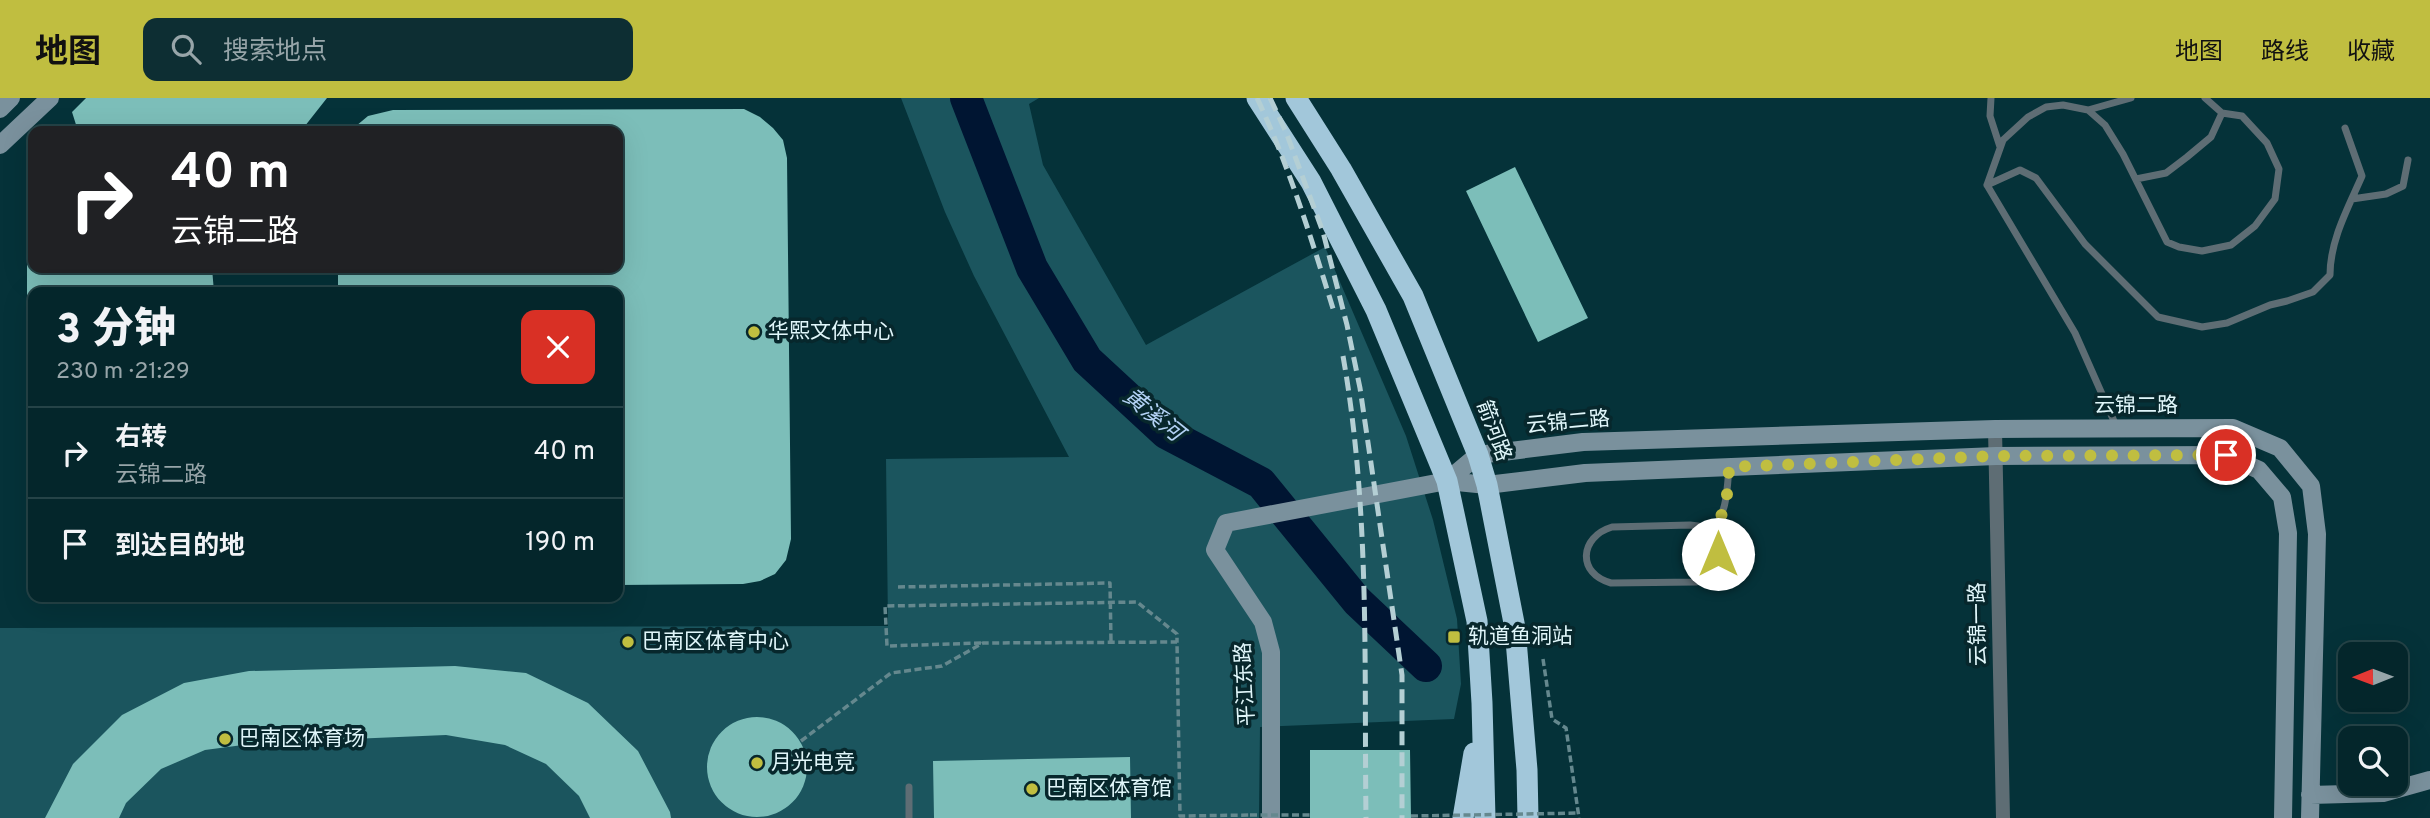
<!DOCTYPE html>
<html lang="zh">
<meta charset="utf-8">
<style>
:root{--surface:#04262b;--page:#0d2e33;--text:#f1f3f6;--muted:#97a5a9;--line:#254347;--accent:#c0be40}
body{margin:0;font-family:Overpass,"Noto Sans SC",sans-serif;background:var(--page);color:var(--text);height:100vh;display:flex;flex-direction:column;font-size:26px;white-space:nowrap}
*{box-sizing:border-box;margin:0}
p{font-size:23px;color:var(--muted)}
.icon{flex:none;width:38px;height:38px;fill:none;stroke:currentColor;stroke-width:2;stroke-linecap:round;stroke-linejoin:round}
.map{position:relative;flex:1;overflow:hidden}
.panel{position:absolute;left:28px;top:189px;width:595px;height:315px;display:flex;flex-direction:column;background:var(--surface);border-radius:14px;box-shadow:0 7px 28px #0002,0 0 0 2px var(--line)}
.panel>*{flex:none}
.top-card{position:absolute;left:28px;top:28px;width:595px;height:147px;border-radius:14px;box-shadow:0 7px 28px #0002,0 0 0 2px var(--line);background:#202124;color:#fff;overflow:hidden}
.needle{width:46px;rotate:269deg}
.tools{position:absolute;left:2338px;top:544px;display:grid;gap:14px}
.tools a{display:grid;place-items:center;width:70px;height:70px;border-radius:14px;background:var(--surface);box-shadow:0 7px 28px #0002,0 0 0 2px var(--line);font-size:35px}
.pin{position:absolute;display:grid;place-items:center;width:60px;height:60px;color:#fff;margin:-30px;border:4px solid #fff;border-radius:50%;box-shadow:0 2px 7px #0007}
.me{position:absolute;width:77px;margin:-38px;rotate:0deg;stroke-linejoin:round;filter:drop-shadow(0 0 5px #0008)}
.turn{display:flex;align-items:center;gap:24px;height:147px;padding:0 28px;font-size:32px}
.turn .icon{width:91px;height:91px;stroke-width:2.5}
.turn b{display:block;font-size:49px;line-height:60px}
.round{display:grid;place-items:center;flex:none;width:74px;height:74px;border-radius:14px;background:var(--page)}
.head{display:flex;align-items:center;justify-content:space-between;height:119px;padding:0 28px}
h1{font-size:42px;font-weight:800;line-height:52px}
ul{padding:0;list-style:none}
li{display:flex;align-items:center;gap:21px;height:91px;padding:0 28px;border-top:2px solid var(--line)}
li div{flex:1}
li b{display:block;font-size:26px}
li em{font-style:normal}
header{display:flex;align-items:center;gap:42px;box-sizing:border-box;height:98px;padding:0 35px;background:var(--accent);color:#111}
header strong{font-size:33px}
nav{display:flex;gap:38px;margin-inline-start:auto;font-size:24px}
.search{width:490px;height:63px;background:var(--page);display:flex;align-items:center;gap:18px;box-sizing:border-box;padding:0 24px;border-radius:14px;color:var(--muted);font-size:26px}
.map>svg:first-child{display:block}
.green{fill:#1b555e}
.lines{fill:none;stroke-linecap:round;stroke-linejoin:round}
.river{stroke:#001532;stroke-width:32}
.building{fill:#7cbeb9}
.path{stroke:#65888e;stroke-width:3.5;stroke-dasharray:7 3.5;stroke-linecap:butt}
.lane{stroke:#5e6d74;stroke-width:7}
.street{stroke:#5e6d74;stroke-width:14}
.secondary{stroke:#7a919d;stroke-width:18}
.highway{stroke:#a2c7da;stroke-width:21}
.rail{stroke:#b4cfd4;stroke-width:5;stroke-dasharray:14 7;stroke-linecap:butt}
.path-bridge{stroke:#65888e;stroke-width:3.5;stroke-dasharray:7 3.5;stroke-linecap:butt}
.route{stroke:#c0be40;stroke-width:12;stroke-dasharray:0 21.6}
.poi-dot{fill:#c0be40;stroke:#07272c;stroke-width:2.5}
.labels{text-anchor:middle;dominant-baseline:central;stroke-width:7;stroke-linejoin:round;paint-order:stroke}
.poi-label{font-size:21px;fill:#e0f6fa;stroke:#07272c;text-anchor:start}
.street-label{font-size:21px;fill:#e0f6fa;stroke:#07272c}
.water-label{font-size:23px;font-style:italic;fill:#b3d2f5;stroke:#07272c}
</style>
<header>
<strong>地图</strong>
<div class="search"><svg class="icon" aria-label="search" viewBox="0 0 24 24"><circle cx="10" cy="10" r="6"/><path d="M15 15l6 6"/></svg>搜索地点</div>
<nav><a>地图</a><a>路线</a><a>收藏</a></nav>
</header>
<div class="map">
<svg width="2430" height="720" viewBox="0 0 2430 720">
<rect width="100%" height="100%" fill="#053239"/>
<path class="green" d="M901,0H1039L1029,6L1043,67L1146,247L1325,149L1406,338L1433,422L1457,521L1461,586L1454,621L1260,629L1259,720H0V530L888,528L886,361L1069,359L974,178L945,114Z"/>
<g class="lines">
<path class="river" d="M966,0L1032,170L1087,262L1166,335L1261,385L1357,503L1426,568"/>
</g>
<path class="building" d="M86,0H327L301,33H78L72,14Z
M744,11L760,19L773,30L783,42L787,60L791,441L786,462L775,476L760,483L743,486L618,487V194H338V170H618V33H350L368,18L393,12Z
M1515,69L1588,220L1538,244L1466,93Z
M33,120V170H212L214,194H33V442H31L27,340V122Z
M455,568L526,575L588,605L638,653L670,714L671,720H590L579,698L546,666L505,647L446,637L257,645L205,652L161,671L126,705L119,720H45L73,666L122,617L184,585L249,573Z
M707 669a50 50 0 1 1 100 0a50 50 0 1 1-100 0Z
M1310,652H1410L1411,720H1310Z
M1130,659L1131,720H934L933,663Z"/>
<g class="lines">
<path class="path" d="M898,489L1110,485L1111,544
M981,545L887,548L885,508L1137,504L1177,536V544
M1543,561L1552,621L1566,630L1579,720
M801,643L891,575L942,568L983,545L1177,544L1180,718L1250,717"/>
<path class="lane" d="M1991,0L1990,18L2000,49
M2205,0L2222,15
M2088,12L2131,0
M1987,87L2003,42L2028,19L2046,9L2063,7L2088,12L2105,27L2123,56L2167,144L2179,149L2202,153L2231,147L2255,128L2275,101L2279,71L2267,45L2242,18L2222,15L2211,39L2187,59L2166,75L2136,81
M2352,101L2386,96L2403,88L2408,62
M2117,330L2075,235L1987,87L2020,72L2036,80L2085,146L2158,219L2202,229L2227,225L2270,207L2287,203L2313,194L2330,177C2330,142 2348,110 2362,78L2345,30
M1711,434C1726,456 1718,473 1696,484L1611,485C1577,476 1579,439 1612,429L1690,427L1698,428L1711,434C1727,415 1727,394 1729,369
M909,689V720"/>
<path class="street" d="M1995,331L2003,720"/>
<path class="secondary" d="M0,11L11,0
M0,47L50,0
M1447,383L1478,357L1583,344L1995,331L2233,330L2280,350L2311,388L2317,436L2310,720
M2310,697L2383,695L2430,682
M1271,720V554L1263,524L1215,452L1226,425L1447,383L1487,387L1585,375L1996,358L2226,357L2259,372L2282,399L2288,435L2283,720"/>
<path class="highway" d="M1257,0L1311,84L1376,212L1447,383L1477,523L1482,605L1485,720
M1296,0L1341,71L1413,198L1478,357L1487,387L1515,530L1527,672L1528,720
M1463,720L1474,655"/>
<path class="rail" d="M1257,0C1290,70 1312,143 1335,217
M1270,0L1286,34L1323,134L1347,227L1360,290L1402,577V720
M1343,258C1370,411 1364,566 1366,720"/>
<path class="path-bridge" d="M1250,717H1310
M1411,718L1579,715"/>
</g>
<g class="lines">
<path class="route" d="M1718,456L1711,434C1727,415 1728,394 1729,369L1996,358L2226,357"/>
</g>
<g class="poi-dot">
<circle cx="754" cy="234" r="7"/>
<rect x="1447" y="532" width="14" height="14" rx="3.5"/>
<circle cx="628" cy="544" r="7"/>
<circle cx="225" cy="641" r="7"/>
<circle cx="757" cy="665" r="7"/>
<circle cx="1032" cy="691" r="7"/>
</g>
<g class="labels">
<g class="poi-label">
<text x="768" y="234">华熙文体中心</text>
<text x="1468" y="539">轨道鱼洞站</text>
<text x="642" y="544">巴南区体育中心</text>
<text x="239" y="641">巴南区体育场</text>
<text x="771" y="665">月光电竞</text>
<text x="1046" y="691">巴南区体育馆</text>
</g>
<g class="street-label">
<text x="2136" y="308">云锦二路</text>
<text transform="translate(1568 325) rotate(-5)">云锦二路</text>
<text transform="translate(1493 333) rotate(70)">箭河路</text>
<text transform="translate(1979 526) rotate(-91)">云锦一路</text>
<text transform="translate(1246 586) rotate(-93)">平江东路</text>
</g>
<g class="water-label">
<text transform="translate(1152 318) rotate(39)">黄溪河</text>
</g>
</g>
</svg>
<div class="tools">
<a><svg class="needle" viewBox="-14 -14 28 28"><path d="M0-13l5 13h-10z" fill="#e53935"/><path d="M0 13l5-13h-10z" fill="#97a5a9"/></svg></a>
<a><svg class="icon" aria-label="search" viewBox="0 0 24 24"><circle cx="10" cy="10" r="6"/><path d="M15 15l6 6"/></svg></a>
</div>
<div class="pin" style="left:2226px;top:357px;background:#d93025"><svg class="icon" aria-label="arrive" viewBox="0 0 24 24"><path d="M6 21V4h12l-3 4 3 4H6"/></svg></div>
<svg class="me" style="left:1718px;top:456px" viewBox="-20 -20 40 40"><circle r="19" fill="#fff"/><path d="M0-13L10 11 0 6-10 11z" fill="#c0be40"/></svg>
<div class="top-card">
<div class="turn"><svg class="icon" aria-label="right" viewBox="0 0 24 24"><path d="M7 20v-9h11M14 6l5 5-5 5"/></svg><div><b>40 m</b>云锦二路</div></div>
</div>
<section class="panel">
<div class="head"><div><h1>3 分钟</h1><p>230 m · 21:29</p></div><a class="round" style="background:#d93025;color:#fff"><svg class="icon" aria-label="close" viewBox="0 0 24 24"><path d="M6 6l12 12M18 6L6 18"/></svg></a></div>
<ul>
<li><svg class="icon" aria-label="right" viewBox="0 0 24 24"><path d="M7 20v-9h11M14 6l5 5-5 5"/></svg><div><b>右转</b><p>云锦二路</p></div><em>40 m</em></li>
<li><svg class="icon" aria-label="arrive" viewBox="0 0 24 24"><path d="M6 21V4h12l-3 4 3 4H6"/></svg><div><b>到达目的地</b></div><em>190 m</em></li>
</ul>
</section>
</div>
